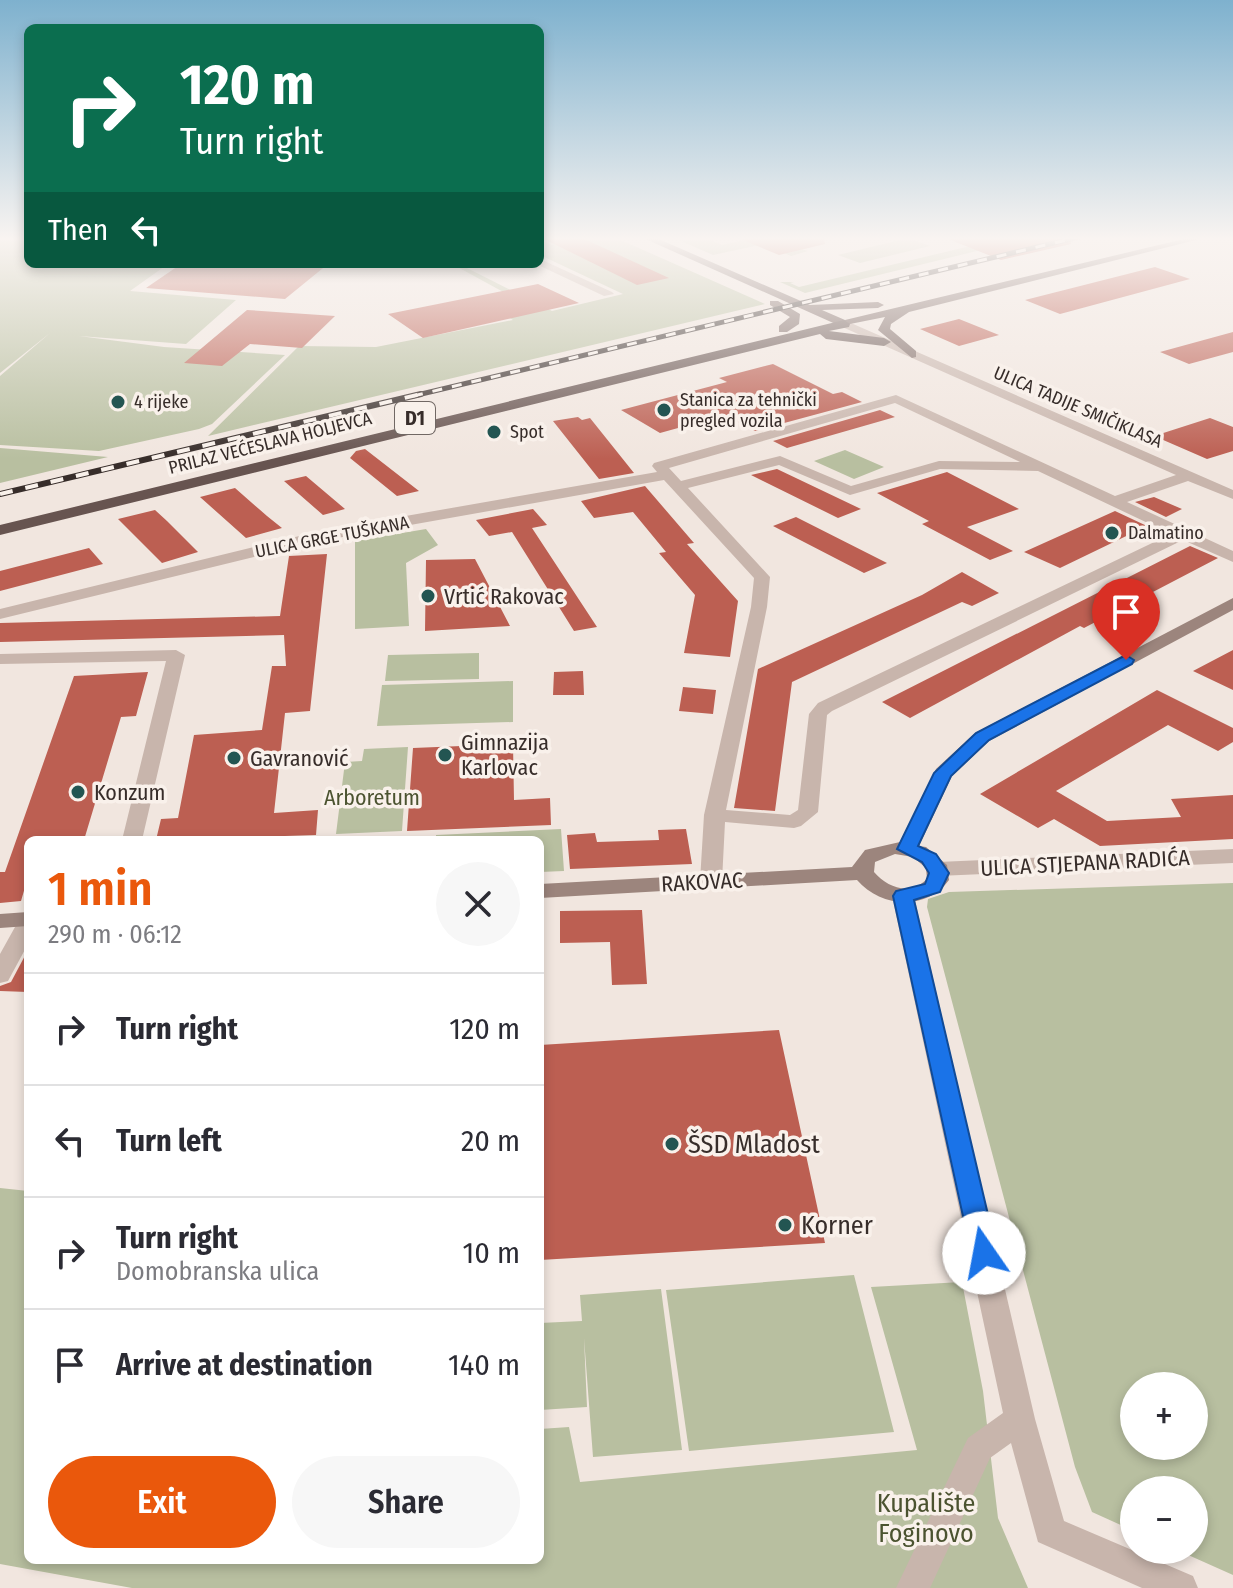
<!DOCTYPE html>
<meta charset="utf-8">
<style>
:root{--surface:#fff;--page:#f7f7f7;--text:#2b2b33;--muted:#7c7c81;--line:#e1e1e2;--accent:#ea580c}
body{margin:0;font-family:"Fira Sans Condensed",sans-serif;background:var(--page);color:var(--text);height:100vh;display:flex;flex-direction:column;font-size:30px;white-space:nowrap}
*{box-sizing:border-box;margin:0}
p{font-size:26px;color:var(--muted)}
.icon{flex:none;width:44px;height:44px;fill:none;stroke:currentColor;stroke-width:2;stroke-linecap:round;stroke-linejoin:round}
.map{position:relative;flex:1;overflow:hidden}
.details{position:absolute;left:24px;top:836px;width:520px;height:728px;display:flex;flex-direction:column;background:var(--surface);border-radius:12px;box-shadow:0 4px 12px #0003}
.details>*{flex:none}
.top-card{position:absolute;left:24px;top:24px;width:520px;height:244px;border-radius:12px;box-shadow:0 4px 12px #0003;background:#0b6e4f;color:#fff;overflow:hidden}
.controls{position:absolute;left:1120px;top:1372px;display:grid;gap:16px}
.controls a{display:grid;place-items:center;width:88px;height:88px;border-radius:50%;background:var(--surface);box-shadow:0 4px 12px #0003;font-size:40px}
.pin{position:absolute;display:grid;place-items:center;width:68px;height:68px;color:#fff;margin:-82px -34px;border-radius:50% 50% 50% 0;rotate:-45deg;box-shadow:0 0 8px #0007}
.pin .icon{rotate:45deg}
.me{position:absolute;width:88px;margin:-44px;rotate:348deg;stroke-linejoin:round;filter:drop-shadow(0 0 6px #0008)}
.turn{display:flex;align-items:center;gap:28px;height:168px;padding:0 24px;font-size:36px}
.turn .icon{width:104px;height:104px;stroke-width:2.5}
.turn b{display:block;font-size:56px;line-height:68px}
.then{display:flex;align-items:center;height:76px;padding:0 24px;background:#0003;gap:16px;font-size:30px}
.round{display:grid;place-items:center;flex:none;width:84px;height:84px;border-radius:42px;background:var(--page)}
.summary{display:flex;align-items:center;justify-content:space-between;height:136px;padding:0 24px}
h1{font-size:48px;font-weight:600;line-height:60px;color:var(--accent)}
.primary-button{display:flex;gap:16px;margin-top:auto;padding:16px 24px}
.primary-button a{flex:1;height:92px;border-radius:48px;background:var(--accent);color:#fff;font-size:32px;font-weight:600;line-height:92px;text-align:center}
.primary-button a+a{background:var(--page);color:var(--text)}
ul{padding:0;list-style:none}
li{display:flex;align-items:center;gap:24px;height:112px;padding:0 24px;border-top:2px solid var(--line)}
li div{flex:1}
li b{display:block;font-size:30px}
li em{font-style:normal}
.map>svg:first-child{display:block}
.green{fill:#b8bfa0;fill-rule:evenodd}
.building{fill:#bc5f52}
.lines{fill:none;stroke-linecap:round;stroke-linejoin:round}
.minor{fill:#c8b5ac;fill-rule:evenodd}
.secondary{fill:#9c857d;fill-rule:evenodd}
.primary{fill:#77625d;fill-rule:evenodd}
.trunk{fill:#675450;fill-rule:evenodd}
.rail-far1-casing{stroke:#372d2a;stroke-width:5}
.rail-casing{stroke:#372d2a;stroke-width:6}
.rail-far1{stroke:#f9f1eb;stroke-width:3;stroke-dasharray:10;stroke-linecap:butt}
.rail{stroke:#f9f1eb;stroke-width:4;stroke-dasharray:13;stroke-linecap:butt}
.route{fill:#1a73e8;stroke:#114b97;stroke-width:2}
.poi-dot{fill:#235552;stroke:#f9f1eb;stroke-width:3}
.labels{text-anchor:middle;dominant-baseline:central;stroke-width:7;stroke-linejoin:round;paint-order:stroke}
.far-poi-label{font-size:18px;fill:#372d2a;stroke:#f9f1eb;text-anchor:start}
.far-street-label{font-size:18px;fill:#372d2a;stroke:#f9f1eb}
.shield{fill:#f9f1eb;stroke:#716864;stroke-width:2}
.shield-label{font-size:20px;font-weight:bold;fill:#372d2a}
.poi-label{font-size:22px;fill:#372d2a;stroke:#f9f1eb;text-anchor:start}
.park-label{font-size:22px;fill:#4b5330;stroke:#f9f1eb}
.street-label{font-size:22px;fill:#372d2a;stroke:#f9f1eb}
.near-poi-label{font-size:26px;fill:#372d2a;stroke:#f9f1eb;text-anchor:start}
.near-park-label{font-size:26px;fill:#4b5330;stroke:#f9f1eb}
</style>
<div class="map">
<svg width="1233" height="1588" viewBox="0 0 1233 1588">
<rect width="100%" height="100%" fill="#f1e6df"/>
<path class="green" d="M0,237L28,239V264H168L130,291L236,300L186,344L79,336L164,347L285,355L212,424L199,429L99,451L0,445V376L50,333L0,373Z
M584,237H614L765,304L208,436L299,346L376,347L513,320L483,301L507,294L452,264H459L552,311L623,294L540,255V240L552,245Z
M672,237H703L722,245L758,237L808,251L791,256L764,244L713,255Z
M1008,237L1030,238L805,293L780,282H794L790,283L799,287Z
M908,238L930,246L860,263L838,255Z
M0,448L108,457L0,483Z
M845,450L884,467L854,479L814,461Z
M426,529L438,545L406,563L409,626L355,629V541Z
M479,653V679L385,681L388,655Z
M513,681V722L377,726L382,685Z
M408,747L402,831L336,834L345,762L362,761L364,749Z
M561,829L564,871L540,872V840H436V835Z
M1233,883V1575L1177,1550H1194V1490H1134V1531L1092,1512L1075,1467L927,907L928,899L949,892ZM1134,1386H1194V1446H1134Z
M0,1188L28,1191V1560H540V1429L569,1427L580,1482L917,1450L871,1287L962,1282L983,1391L998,1518L1028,1588H132L0,1564Z
M854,1275L894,1432L689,1451L666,1290Z
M661,1289L682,1450L593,1457L584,1338L587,1407L540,1410V1323L582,1321L580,1295Z"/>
<path class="building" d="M540,237H580L669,278L637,285Z
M736,237H824L825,244L779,255Z
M943,237H1070L1071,244L1001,260Z
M181,264H328L285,299L146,288Z
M1155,267L1190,279L1060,314L1025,300Z
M538,284L579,303L423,338L388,314Z
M247,310L335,316L302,348L250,344L222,366L184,363Z
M959,319L999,335L959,346L920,329Z
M1233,332V352L1189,364L1160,352Z
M773,364L833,394L842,392L862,402L755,431L725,415L660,433L621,410L727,382L719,378Z
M880,410L895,417L787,448L773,441Z
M578,417L582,420L590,418L634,473L599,479L553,421Z
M1210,418L1233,427V451L1207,459L1154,436Z
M365,449L419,491L397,496L350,458L356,451Z
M777,469L861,509L838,518L751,475Z
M947,472L1019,509L967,527L1013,551L990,560L922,524L929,521L877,493Z
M306,476L345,509L323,515L284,481Z
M645,486L694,543L687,544L738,601L730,657L684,653L695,595L659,553L666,552L633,512L594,518L581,501Z
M235,488L267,516L282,528L246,538L200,497Z
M1154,497L1182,509L1166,517L1135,502Z
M533,509L547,525L532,528L597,627L574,631L512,532L489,536L476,520Z
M155,510L167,521L198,552L162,563L118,519Z
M1115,511L1147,526L1060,568L1024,552Z
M796,517L887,563L864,573L773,526Z
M1190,546L1218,558L1084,628L1080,626L910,718L882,702Z
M89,548L103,564L0,591V571Z
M327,554L310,711L285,713L274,813L318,810L316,835L156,840L161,819L178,818L194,735L262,730L272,666H286L284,635L0,642V623L280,616L289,556Z
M475,559L510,626L425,631L426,560Z
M962,572L999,593L972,606L962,602L792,682L775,811L734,808L758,669L922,595Z
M1233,650V690L1193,671Z
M583,671L584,695H553L554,672Z
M148,672L136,716L121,717L84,840H28V877L21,901L0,903V872H5L74,676Z
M683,687L716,690L713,714L679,711Z
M1157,690L1233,728V742L1218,751L1168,725L1056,791L1107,821L1181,817L1171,799L1233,795V839L1100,846L1054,819L1038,828L980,794Z
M513,744L514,800L550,798L551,825L407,831L413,748Z
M686,829L692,864L570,869L567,835L595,833L597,842L659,840L658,830Z
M642,910L647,984L612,985L610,942L560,943V911Z
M28,950V992L0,991V986L11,982Z
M779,1030L825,1243L540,1260V1045Z"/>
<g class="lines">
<path class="minor" d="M540,259L612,292L614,294L604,296L536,264H540Z
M844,320L1233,490V499L1188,481L1127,502L1233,551V562L1183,540L832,711L827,715L818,812L801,826L794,828L725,822L722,881L719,886L711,888L700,881L704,815L751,607L754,578L664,480L320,541L0,619V609L320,531L657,472L652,466L654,463L896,395L1115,496L1176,475L840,326L838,324ZM895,403L1020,462L939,461L851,486L780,456L681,481L669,468ZM779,465L850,495L940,469L1038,471L1171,534L818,703L809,714L798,810L790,815L726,810L767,607L770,577L688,488Z
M176,650L185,655L142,840H122L166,661L0,664V654Z
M1233,849V863L938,876L927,869L938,862Z
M903,889L911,891L914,896L1035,1419L1064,1521L1193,1576L1198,1588H1142L1038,1542L1011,1443L990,1458L930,1588H896L968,1438L1003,1413L892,896L895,891Z
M28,916V944L8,981L0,983V954L20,918Z"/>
<path class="secondary" d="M1233,598V610L989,741L952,776L919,846L926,847L947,865L949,880C927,911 881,908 857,880L540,898V884L852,867L865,850L900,842L936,769L975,733ZM895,854L913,857L926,868L927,879C910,896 888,888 874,872L875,862Z
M28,912V926L0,928V914Z"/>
<path class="primary" d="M641,237H654L810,305L878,302L884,305L878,308L822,310L845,320L1192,237H1208L909,312L891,324L890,329L916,351V357L912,358L878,330L885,317L840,326Z
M770,301H778L800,314L799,324L787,332H779V326L790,317L770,305Z"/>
<path class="trunk" d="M844,320L850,324L849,327L829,331L884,338L891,342L884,346L826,339L820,334L0,535V525Z"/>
<defs>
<path id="rail-far1" d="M413,396L1079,237"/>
<path id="rail" d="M0,494L421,394"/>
</defs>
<use href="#rail-far1" class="rail-far1-casing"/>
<use href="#rail" class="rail-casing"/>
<use href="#rail-far1" class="rail-far1"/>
<use href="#rail" class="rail"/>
</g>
<linearGradient id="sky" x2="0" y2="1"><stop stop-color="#7eb1ce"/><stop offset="0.52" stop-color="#f9f4f1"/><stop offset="1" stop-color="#f9f4f1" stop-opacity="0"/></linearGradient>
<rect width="1233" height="459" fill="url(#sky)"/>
<path class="route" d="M1126,655L1134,660L1132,664L989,740L951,776L918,846L936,854L949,873L940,892L914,900L997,1253L993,1261L984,1264L975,1261L971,1253L893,896L896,891L925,884L929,873L922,862L897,849L934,773L976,733Z"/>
<g class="poi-dot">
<circle cx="118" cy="402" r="8"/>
<circle cx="664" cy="410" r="8"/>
<circle cx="494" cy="432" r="8"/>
<circle cx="1112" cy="533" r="8"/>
<circle cx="428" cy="596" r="8"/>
<circle cx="445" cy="755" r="8"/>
<circle cx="234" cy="758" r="8"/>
<circle cx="78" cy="792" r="8"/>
<circle cx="672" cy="1144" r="8"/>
<circle cx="785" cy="1225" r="8"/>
</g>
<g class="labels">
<g class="far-poi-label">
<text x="680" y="400">Stanica za tehnički<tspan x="680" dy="21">pregled vozila</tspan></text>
<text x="134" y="402">4 rijeke</text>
<text x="510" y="432">Spot</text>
<text x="1128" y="533">Dalmatino</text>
</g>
<g class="far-street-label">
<text transform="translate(1078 407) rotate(23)">ULICA TADIJE SMIČIKLASA</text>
<text transform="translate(270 443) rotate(-14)">PRILAZ VEĆESLAVA HOLJEVCA</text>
<text transform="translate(332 537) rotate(-11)">ULICA GRGE TUŠKANA</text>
</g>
<rect class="shield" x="395" y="402" width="40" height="32" rx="6"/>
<g class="shield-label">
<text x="415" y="418">D1</text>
</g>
<g class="poi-label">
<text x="444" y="596">Vrtić Rakovac</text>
<text x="461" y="742">Gimnazija<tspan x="461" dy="25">Karlovac</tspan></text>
<text x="250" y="758">Gavranović</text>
<text x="94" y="792">Konzum</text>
</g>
<g class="park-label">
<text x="372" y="797">Arboretum</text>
</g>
<g class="street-label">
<text transform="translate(1085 863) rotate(-3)">ULICA STJEPANA RADIĆA</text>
<text transform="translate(702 882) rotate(-3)">RAKOVAC</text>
</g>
<g class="near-poi-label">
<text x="688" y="1144">ŠSD Mladost</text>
<text x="801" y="1225">Korner</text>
</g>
<g class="near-park-label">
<text x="926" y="1503">Kupalište<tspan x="926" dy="30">Foginovo</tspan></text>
</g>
</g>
</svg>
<div class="controls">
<a>+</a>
<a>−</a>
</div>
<div class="pin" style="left:1126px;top:660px;background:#d93025"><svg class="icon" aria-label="arrive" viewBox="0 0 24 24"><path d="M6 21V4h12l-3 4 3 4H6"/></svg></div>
<svg class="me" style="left:984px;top:1253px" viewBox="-20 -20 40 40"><circle r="19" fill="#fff"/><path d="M0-13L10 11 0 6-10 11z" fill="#1a73e8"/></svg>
<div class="top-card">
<div class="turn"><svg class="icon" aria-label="right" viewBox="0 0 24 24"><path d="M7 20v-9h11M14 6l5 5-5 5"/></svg><div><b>120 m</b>Turn right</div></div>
<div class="then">Then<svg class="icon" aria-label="left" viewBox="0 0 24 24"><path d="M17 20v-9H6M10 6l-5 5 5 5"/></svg></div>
</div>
<section class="details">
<div class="summary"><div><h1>1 min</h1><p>290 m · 06:12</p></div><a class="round"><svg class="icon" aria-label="close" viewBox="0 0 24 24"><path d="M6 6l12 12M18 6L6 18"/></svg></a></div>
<ul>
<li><svg class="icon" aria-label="right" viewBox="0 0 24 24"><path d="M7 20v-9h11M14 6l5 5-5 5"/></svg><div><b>Turn right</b></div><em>120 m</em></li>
<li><svg class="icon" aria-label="left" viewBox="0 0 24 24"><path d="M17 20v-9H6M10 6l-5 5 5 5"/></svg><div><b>Turn left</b></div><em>20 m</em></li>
<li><svg class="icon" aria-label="right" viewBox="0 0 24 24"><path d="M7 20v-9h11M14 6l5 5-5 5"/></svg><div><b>Turn right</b><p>Domobranska ulica</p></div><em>10 m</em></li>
<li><svg class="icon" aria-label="arrive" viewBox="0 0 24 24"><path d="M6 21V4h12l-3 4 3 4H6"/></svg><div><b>Arrive at destination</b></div><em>140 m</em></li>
</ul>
<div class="primary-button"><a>Exit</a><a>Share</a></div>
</section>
</div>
